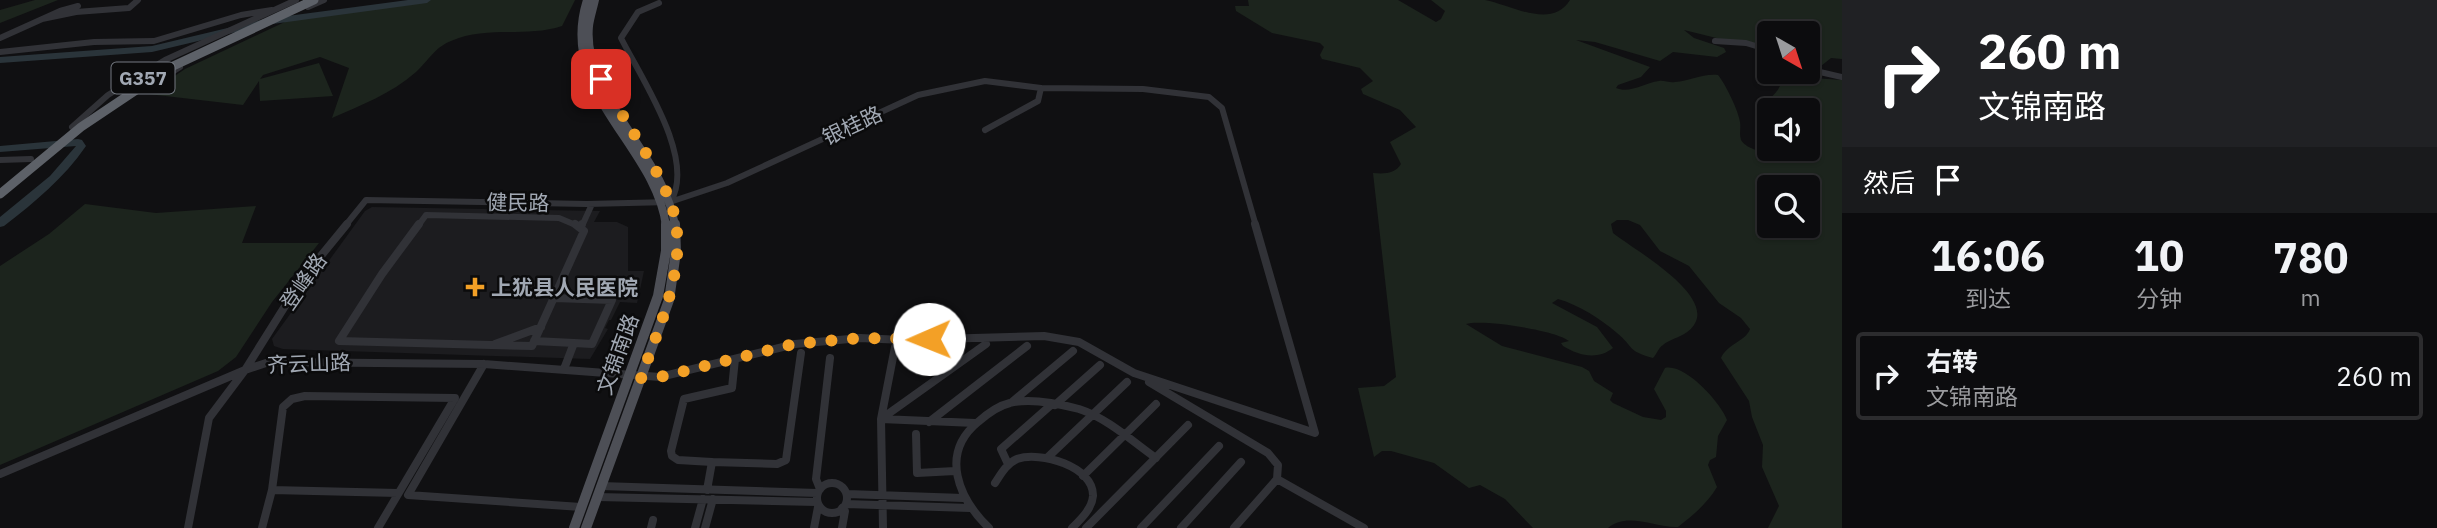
<!DOCTYPE html>
<html lang="zh">
<meta charset="utf-8">
<style>
:root{--surface:#0c0c0e;--page:#151517;--text:#f1f3f6;--muted:#9a9b9e;--line:#2c2c2e}
body{margin:0;font-family:"IBM Plex Sans","Noto Sans SC",sans-serif;background:var(--page);color:var(--text);height:100vh;display:flex;flex-direction:column;font-size:26px;white-space:nowrap}
*{box-sizing:border-box;margin:0}
p{font-size:23px;color:var(--muted)}
.icon{flex:none;width:38px;height:38px;fill:none;stroke:currentColor;stroke-width:2;stroke-linecap:round;stroke-linejoin:round}
.map{position:relative;flex:1;overflow:hidden}
.details{display:flex;flex-direction:column;background:var(--surface);width:595px}
.details>*{flex:none}
.guide{background:#202124;color:#fff;overflow:hidden}
.needle{width:46px;rotate:141deg}
.buttons{position:absolute;left:1757px;top:21px;display:grid;gap:14px}
.buttons a{display:grid;place-items:center;width:63px;height:63px;border-radius:7px;background:var(--surface);box-shadow:0 2px 5px #0004,0 0 0 2px var(--line);font-size:35px}
.pin{position:absolute;display:grid;place-items:center;width:60px;height:60px;color:#fff;margin:-30px;border-radius:14px;box-shadow:0 4px 10px #0006}
.me{position:absolute;width:77px;margin:-38px;rotate:269deg;stroke-linejoin:round;filter:drop-shadow(0 0 5px #0008)}
.turn{display:flex;align-items:center;gap:24px;height:147px;padding:0 21px;font-size:32px}
.turn .icon{width:91px;height:91px;stroke-width:2.5}
.turn b{display:block;font-size:49px;line-height:60px}
.then{display:flex;align-items:center;height:66px;padding:0 21px;background:#0003;gap:14px;font-size:26px}
.eta{display:flex;justify-content:space-evenly;align-items:center;height:119px;text-align:center}
.eta b{font-size:42px;font-weight:700;line-height:49px}
ul{padding:0;list-style:none}
li{display:flex;align-items:center;gap:21px;height:88px;margin:0 14px 10px;padding:0 7px;border:4px solid var(--line);border-radius:7px}
li div{flex:1}
li b{display:block;font-size:26px}
li em{font-style:normal}
main{display:flex;flex:1;min-height:0}
.map>svg:first-child{display:block}
.built{fill:#1c1c1f}
.green{fill:#1c241d;fill-rule:evenodd}
.lines{fill:none;stroke-linecap:round;stroke-linejoin:round}
.river{fill:#2a343a;fill-rule:evenodd}
.minor-far1{stroke:#313237;stroke-width:6}
.minor{stroke:#313237;stroke-width:8}
.major-far1{stroke:#4d4f56;stroke-width:8}
.major{stroke:#4d4f56;stroke-width:10}
.highway{stroke:#5d6168;stroke-width:9}
.route{stroke:#f3a026;stroke-width:12;stroke-dasharray:0 21.6}
.poi-dot{fill:#f3a026;stroke:#0b0b0c;stroke-width:2.5}
.labels{text-anchor:middle;dominant-baseline:central;stroke-width:5;stroke-linejoin:round;paint-order:stroke}
.shield{fill:#0b0b0c;stroke:#747981;stroke-width:2}
.shield-label{font-size:19px;font-weight:bold;fill:#a1a8b3}
.street-label{font-size:21px;fill:#a1a8b3;stroke:#0b0b0c}
.poi-label{font-size:21px;font-weight:bold;fill:#a1a8b3;stroke:#0b0b0c;text-anchor:start}
</style>
<main>
<div class="map">
<svg width="1842" height="528" viewBox="0 0 1842 528">
<rect width="100%" height="100%" fill="#101012"/>
<path class="built" d="M372,207L600,211L594,222H617L628,227V271H644L637,303L620,302L611,320H609L605,328L608,329L590,359L283,349L274,346L272,339L365,211Z"/>
<path class="green" d="M35,0H58L0,23V10Z
M427,0H575L562,26C526,38 486,25 451,41C434,48 429,60 416,72C391,94 361,105 332,118L349,68L320,57L263,75L260,79L319,63L333,96L260,101L259,81L243,105L148,94L185,69L289,20L338,10Z
M1248,0H1398L1436,22L1441,19L1445,11L1431,0C1448,0 1468,0 1485,0C1511,5 1552,30 1570,0H1842V59L1831,58L1821,66L1808,62V33H1769V51L1684,30L1694,38L1724,48L1726,52L1717,57L1673,52L1660,61L1595,42L1576,40L1650,67L1641,77L1618,85L1616,88C1630,94 1644,83 1659,81C1664,80 1669,83 1675,82C1690,81 1704,73 1718,75C1725,83 1739,112 1740,122C1741,128 1739,134 1741,140C1744,145 1750,148 1756,150L1760,148C1763,136 1754,126 1758,115C1762,102 1778,95 1781,83L1813,78L1842,80V528H1768L1779,506L1762,467L1763,445L1752,417L1749,401L1721,358C1727,344 1746,341 1750,329L1741,318L1719,303L1689,266L1660,251L1640,225L1628,220H1617L1611,224L1613,233C1631,248 1715,294 1694,325C1686,337 1673,337 1663,345C1658,348 1657,354 1653,358C1627,351 1634,347 1617,333C1601,319 1579,305 1558,299L1552,303L1597,327L1613,348C1598,360 1579,356 1563,346L1561,343L1569,341C1556,330 1482,319 1466,324L1502,346L1582,367L1589,371L1594,381L1613,393L1610,400L1613,403L1643,417L1661,420L1666,417V411L1654,389L1665,368C1685,363 1721,403 1727,420L1718,436L1716,457L1710,460L1708,465L1717,487C1707,504 1693,515 1678,527C1656,528 1627,511 1608,528H1533L1505,499L1480,485L1469,488L1434,463L1391,451H1382L1374,457L1358,388L1384,386L1396,377L1373,173C1384,174 1395,174 1401,164L1390,142L1416,127L1400,110L1363,94L1361,89L1373,81L1360,68L1322,59L1320,55L1324,47L1320,43L1272,33L1236,11L1235,6H1249ZM1769,110H1808V149H1769ZM1769,187H1808V226H1769Z
M85,204L156,213L256,206L242,243H319L272,302L236,357L218,371L0,465V266L49,234Z"/>
<g class="lines">
<path class="river" d="M408,0H431L427,3L265,25L152,52L0,63V57L152,46L265,19Z
M78,139L82,140L86,146C64,178 35,202 4,226L0,227V217L50,176L76,146L0,152V146Z"/>
<path class="minor-far1" d="M659,3L638,12L621,38C641,78 696,158 671,201
M308,7L324,0
M42,19L76,12L129,8L138,0
M0,38L60,11L78,6
M1715,41L1746,43L1769,50
M0,52L94,42L154,41L241,15L272,10
M1808,62L1820,72L1842,77
M155,83L180,67
M72,127L108,95L165,60L296,0
M985,130L1038,101L1041,88
M0,160L31,159
M345,226L366,200L587,204L670,202L727,183L918,95L985,81L1041,88L1143,89L1209,97L1222,108L1256,226
M418,226L426,215L559,218L578,226
M582,226L592,204"/>
<path class="minor" d="M419,224L382,274L339,341L532,346L584,231L575,224
M581,227L582,224
M554,298L612,300L592,344L574,343
M534,341L574,343L564,369
M495,344L541,327
M895,347L881,419L986,344
M484,364L408,495L581,507
M245,370L302,279L347,224
M245,370L269,362L484,364L660,377L795,344L860,338L903,340L1044,336L1079,342L1134,373L1315,433L1255,224
M1149,382L1268,453L1278,465L1277,479L1364,528
M1012,402L1073,351
M1055,405L1100,365
M929,422L1027,346
M916,434L917,473L955,471
M1048,457L1127,382
M712,462L678,460L672,456L671,451L684,399L732,388L735,359
M1008,464L1001,449L1051,405
M0,474L245,370
M1083,476L1156,404
M995,483C1001,474 1006,464 1017,459C1040,451 1094,466 1093,496C1092,509 1080,520 1072,528
M817 498a15 15 0 1 1 30 0a15 15 0 1 1-30 0Z
M601,486L817,493
M820,489L816,479L830,358
M272,490L398,493
M707,490L712,462L777,464L786,460L801,353
M847,494L963,498
M597,497L816,502
M846,504L970,508
M842,508L845,511L842,528
M188,528L209,418L245,370
M262,528L272,490L283,407L292,399L305,396L455,398L378,528
M651,528L653,520
M695,528L703,499
M705,528L713,499
M814,528L818,507
M883,528L881,419L975,423
M989,528C959,499 939,454 978,422C987,414 997,406 1010,403C1029,398 1060,404 1079,409C1107,418 1132,441 1156,458
M1086,528L1188,425
M1141,528L1219,446
M1181,528L1241,462
M1234,528L1277,479"/>
<path class="major-far1" d="M587,0C557,93 656,146 666,226
M595,0C593,9 590,18 589,26C582,97 665,155 675,226"/>
<path class="major" d="M574,528L658,296L666,251V224
M586,528L669,300L676,252L675,224"/>
<path class="highway" d="M0,194L81,127L169,68L314,0"/>
</g>
<g class="lines">
<path class="route" d="M601,79C622,118 655,161 670,201C692,259 660,323 641,378L660,377L794,344L860,338L929,339"/>
</g>
<path class="poi-dot" d="M471.5 276.5h7v7h7v7h-7v7h-7v-7h-7v-7h7z"/>
<g class="labels">
<rect class="shield" x="111.5" y="62.5" width="63" height="31" rx="5"/>
<g class="shield-label">
<text x="143" y="78">G357</text>
</g>
<g class="street-label">
<text transform="translate(852 125) rotate(-25)">银桂路</text>
<text transform="translate(518 202) rotate(1)">健民路</text>
<text transform="translate(303 281) rotate(-55)">登峰路</text>
<text transform="translate(617 354) rotate(-70)">文锦南路</text>
<text transform="translate(309 363) rotate(-2)">齐云山路</text>
</g>
<g class="poi-label">
<text x="491" y="287">上犹县人民医院</text>
</g>
</g>
</svg>
<div class="buttons">
<a><svg class="needle" viewBox="-14 -14 28 28"><path d="M0-13l5 13h-10z" fill="#e53935"/><path d="M0 13l5-13h-10z" fill="#9a9b9e"/></svg></a>
<a><svg class="icon" aria-label="sound" viewBox="0 0 24 24"><path d="M4 9h4l5-4v14l-5-4H4zM17 9q2 3 0 6"/></svg></a>
<a><svg class="icon" aria-label="search" viewBox="0 0 24 24"><circle cx="10" cy="10" r="6"/><path d="M15 15l6 6"/></svg></a>
</div>
<div class="pin" style="left:601px;top:79px;background:#d93025"><svg class="icon" aria-label="arrive" viewBox="0 0 24 24"><path d="M6 21V4h12l-3 4 3 4H6"/></svg></div>
<svg class="me" style="left:929px;top:339px" viewBox="-20 -20 40 40"><circle r="19" fill="#fff"/><path d="M0-13L10 11 0 6-10 11z" fill="#f3a026"/></svg>
</div>
<section class="details">
<div class="guide">
<div class="turn"><svg class="icon" aria-label="right" viewBox="0 0 24 24"><path d="M7 20v-9h11M14 6l5 5-5 5"/></svg><div><b>260 m</b>文锦南路</div></div>
<div class="then">然后<svg class="icon" aria-label="arrive" viewBox="0 0 24 24"><path d="M6 21V4h12l-3 4 3 4H6"/></svg></div>
</div>
<div class="eta">
<div><b>16:06</b><p>到达</p></div>
<div><b>10</b><p>分钟</p></div>
<div><b>780</b><p>m</p></div>
</div>
<ul>
<li><svg class="icon" aria-label="right" viewBox="0 0 24 24"><path d="M7 20v-9h11M14 6l5 5-5 5"/></svg><div><b>右转</b><p>文锦南路</p></div><em>260 m</em></li>
</ul>
</section>
</main>
